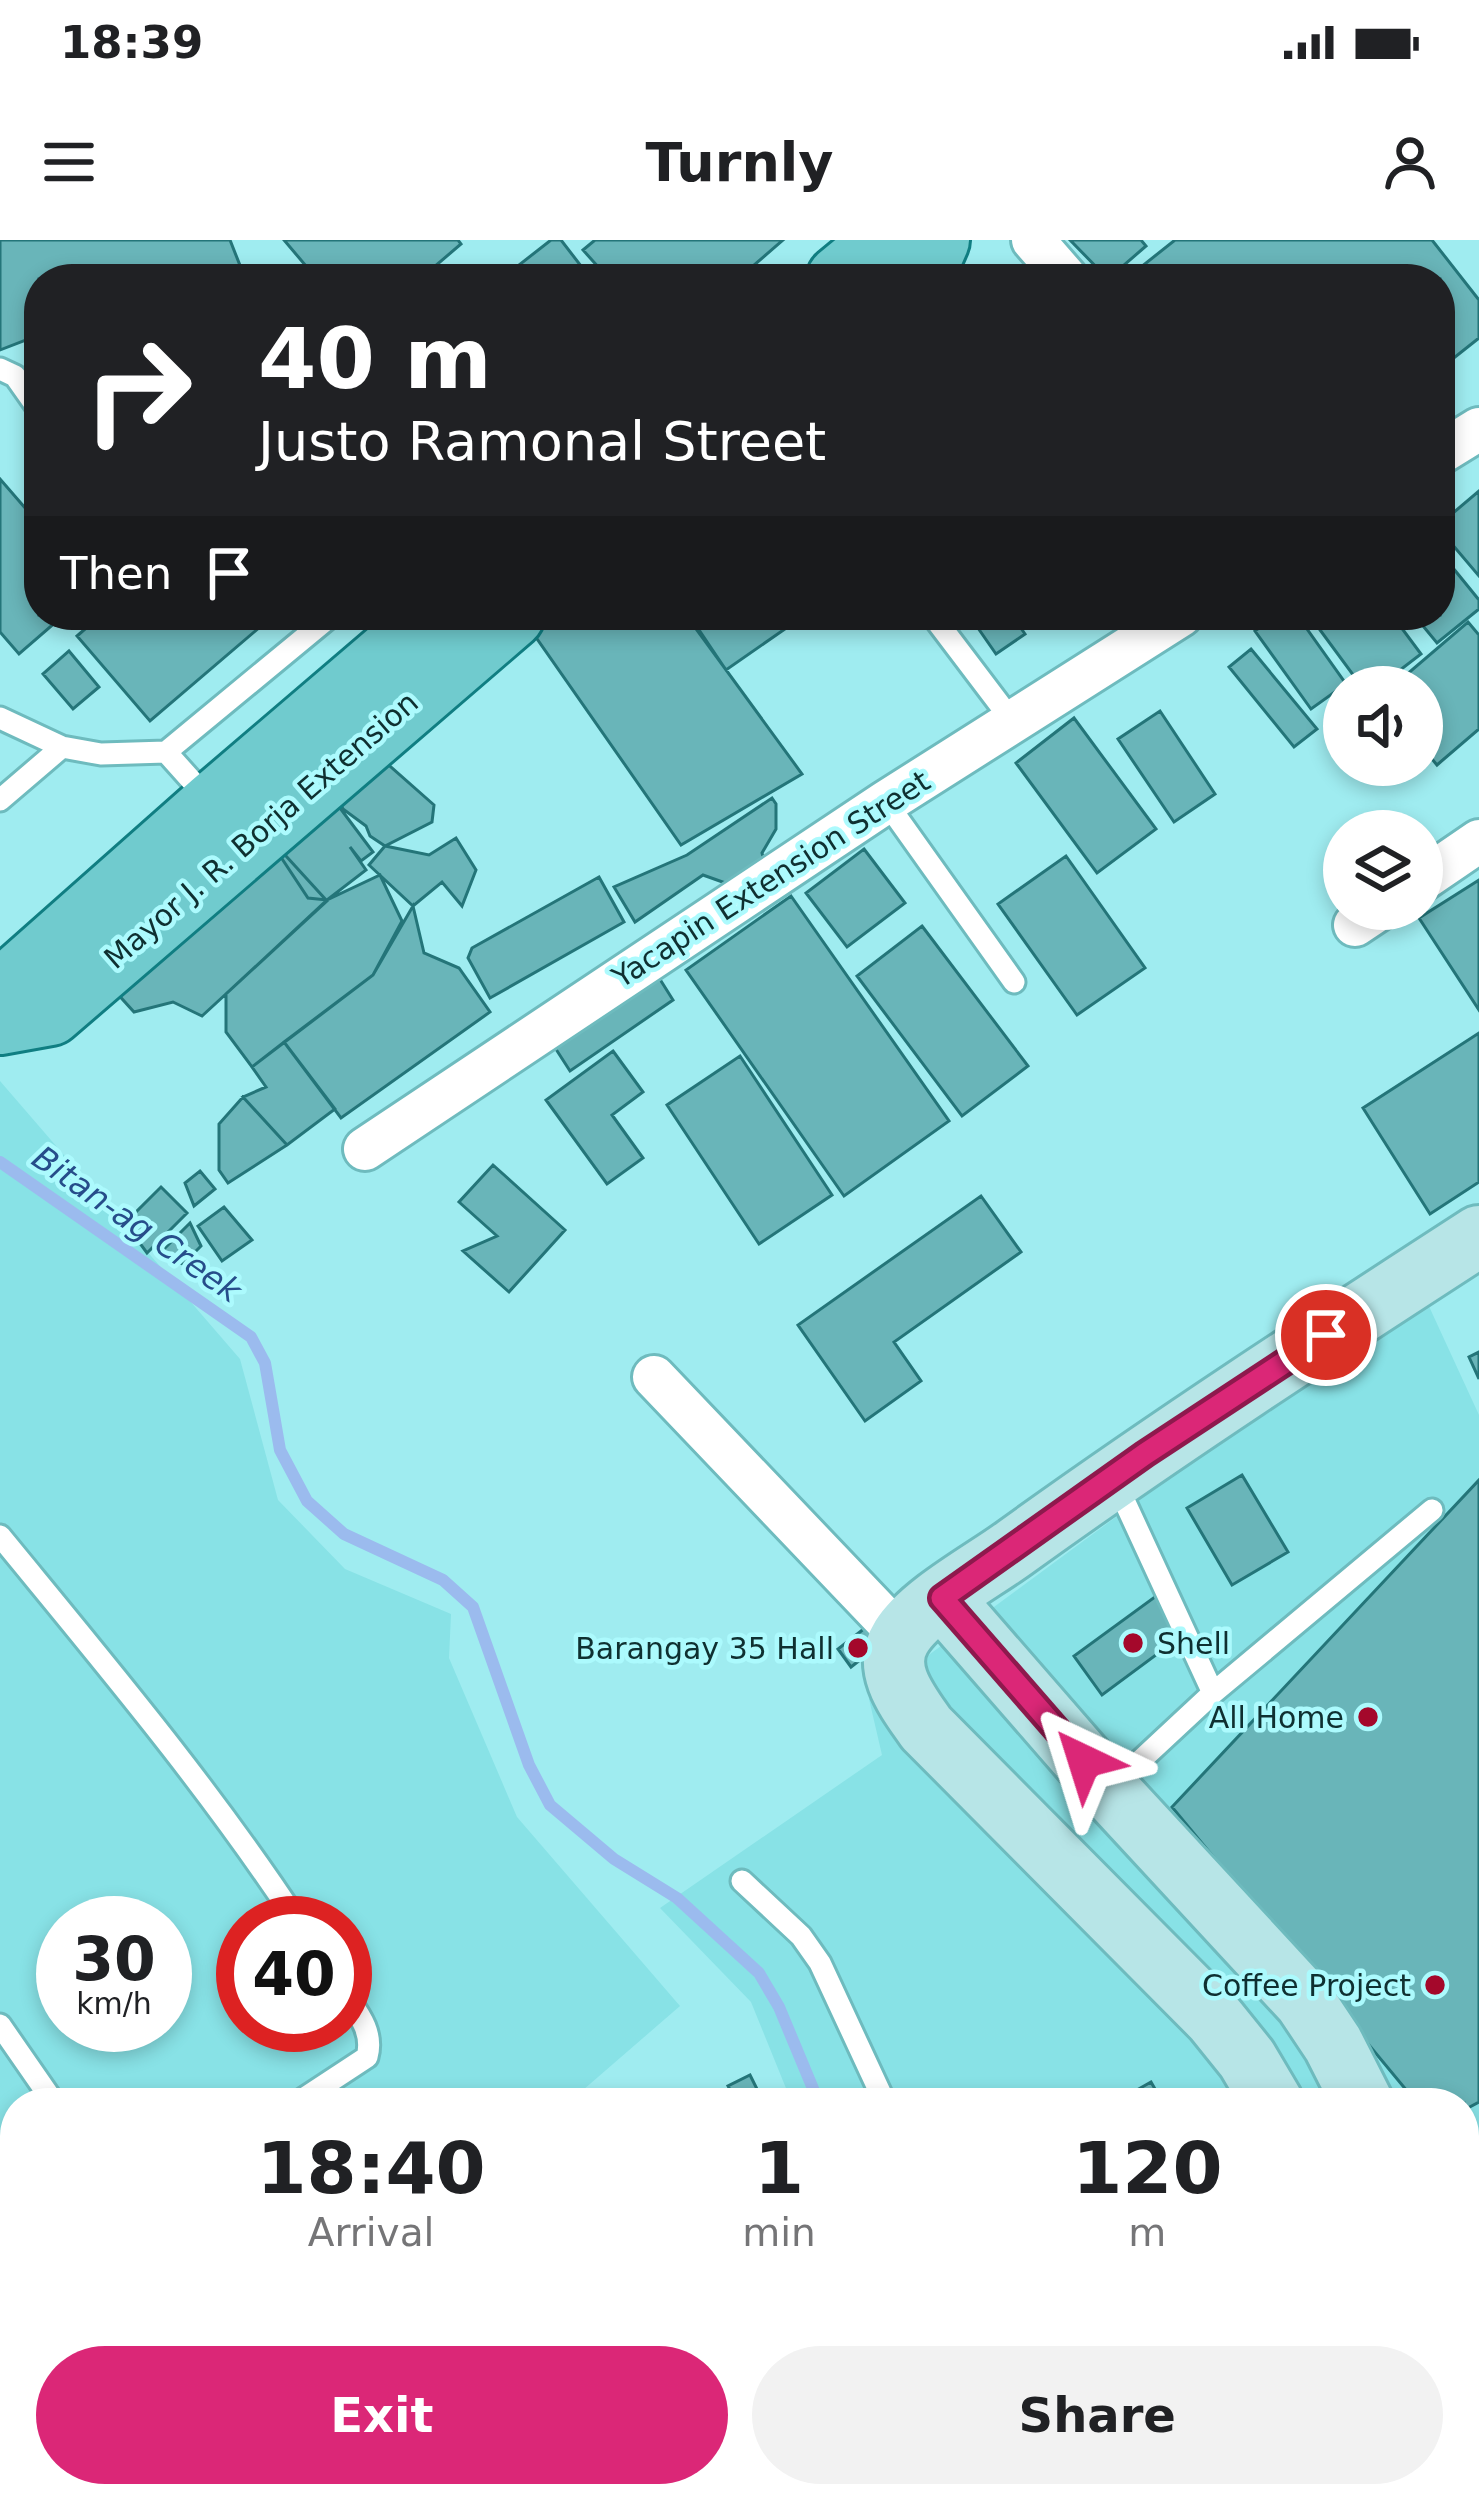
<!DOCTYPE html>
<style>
:root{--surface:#fff;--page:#f2f2f2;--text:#202124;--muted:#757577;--accent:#db2777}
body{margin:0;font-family:"DejaVu Sans",sans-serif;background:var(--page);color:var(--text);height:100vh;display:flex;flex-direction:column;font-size:45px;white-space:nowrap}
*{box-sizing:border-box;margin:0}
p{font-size:39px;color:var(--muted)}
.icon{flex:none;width:66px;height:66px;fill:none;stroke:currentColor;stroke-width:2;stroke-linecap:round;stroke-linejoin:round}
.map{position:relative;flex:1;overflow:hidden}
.panel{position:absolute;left:0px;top:1848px;width:1479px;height:420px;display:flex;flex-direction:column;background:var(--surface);border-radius:48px 48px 0 0;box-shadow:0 6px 18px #0003}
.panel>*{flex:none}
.hud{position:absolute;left:24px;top:24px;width:1431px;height:366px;border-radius:48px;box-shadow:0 6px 18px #0003;background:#202124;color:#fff;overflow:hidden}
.fabs{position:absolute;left:1323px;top:426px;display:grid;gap:24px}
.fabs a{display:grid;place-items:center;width:120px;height:120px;border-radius:50%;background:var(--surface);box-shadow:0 6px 18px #0003;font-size:60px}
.speed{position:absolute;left:36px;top:1656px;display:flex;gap:24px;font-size:60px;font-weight:700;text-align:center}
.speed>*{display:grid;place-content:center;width:156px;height:156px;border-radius:50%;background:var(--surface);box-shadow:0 6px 18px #0003;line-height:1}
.speed small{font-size:30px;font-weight:400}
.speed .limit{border:18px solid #d22;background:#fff;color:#111}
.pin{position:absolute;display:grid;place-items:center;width:102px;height:102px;color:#fff;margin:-51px;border:6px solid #fff;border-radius:50%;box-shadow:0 3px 12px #0007}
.me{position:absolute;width:132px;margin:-66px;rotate:319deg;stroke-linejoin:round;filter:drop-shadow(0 0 9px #0008)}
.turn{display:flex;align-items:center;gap:42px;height:252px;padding:0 36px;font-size:54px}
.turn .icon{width:156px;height:156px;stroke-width:2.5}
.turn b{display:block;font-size:84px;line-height:102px}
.then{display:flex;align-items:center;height:114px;padding:0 36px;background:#0003;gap:24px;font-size:45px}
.eta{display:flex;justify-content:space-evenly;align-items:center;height:204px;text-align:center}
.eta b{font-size:72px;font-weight:600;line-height:84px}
.button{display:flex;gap:24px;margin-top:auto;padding:24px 36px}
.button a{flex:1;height:138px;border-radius:72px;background:var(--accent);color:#fff;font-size:48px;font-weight:600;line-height:138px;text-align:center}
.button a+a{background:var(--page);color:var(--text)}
.status{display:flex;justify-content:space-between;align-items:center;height:84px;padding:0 60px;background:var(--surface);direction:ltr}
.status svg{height:33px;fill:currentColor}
header{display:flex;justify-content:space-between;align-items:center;height:156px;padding:0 36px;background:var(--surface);font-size:54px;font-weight:600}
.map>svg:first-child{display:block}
.built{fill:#88e2e6;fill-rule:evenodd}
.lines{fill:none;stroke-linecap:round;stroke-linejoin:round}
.stream{stroke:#9bbbee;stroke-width:12}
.building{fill:#69b5b9;stroke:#247579;stroke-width:3}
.lane-casing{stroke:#6ebbbe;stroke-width:27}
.street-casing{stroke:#6ebbbe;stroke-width:48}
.secondary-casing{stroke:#6ebbbe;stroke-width:66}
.primary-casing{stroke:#107e82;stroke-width:72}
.lane{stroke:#fff;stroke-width:21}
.street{stroke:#fff;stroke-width:42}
.secondary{stroke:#b7e5e7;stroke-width:60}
.primary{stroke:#70cbce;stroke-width:66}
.route-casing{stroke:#8e194d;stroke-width:30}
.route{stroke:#db2777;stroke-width:21}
.poi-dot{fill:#a4082b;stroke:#acfafd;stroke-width:4.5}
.labels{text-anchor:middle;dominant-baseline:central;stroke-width:9;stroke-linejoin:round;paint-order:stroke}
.street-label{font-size:30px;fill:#0f3031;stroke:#acfafd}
.poi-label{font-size:30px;fill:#0f3031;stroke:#acfafd;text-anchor:end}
.water-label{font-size:33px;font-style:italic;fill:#264d8a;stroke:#acfafd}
</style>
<div class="status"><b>18:39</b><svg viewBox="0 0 49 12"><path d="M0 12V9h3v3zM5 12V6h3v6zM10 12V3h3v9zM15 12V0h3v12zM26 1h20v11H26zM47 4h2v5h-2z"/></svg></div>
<header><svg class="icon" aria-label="menu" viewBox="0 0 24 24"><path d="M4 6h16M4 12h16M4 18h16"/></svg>Turnly<svg class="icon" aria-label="person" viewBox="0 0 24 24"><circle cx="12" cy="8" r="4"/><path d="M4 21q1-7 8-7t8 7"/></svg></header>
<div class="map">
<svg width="1479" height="2268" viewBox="0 0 1479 2268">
<rect width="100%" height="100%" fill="#9fecf0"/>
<path class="built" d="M0,841L240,1119L278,1260L345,1329L451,1374L449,1418L517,1577L680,1766L568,1863H15V2085L0,2068ZM63,1683H165V1785H63ZM243,1683H345V1785H243Z
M1427,1062L1479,1175V2268H960L954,2253H1464V1863H792L751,1762L660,1668L882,1515L869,1459L1234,1190Z"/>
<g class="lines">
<path class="stream" d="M0,922L251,1097L265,1123L280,1210L307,1261L344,1294L443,1340L473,1367L529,1525L550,1565L614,1619L677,1658L759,1733L779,1767L819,1863
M992,2253L999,2268"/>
</g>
<path class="building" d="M0,0H230L241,28L213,39H39V95L0,110Z
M284,0H458L461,4L420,39H317Z
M551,0H561L591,39H507L505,36Z
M595,0H783L738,39H609L583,10Z
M1070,0H1141L1146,6L1108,39Z
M1175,0H1432L1479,60V98L1440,129V39H1142L1136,31Z
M0,239L39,284V375H64L19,414L0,392Z
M1479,251V336L1440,290V284Z
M1440,312L1479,360V369L1437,403L1414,375H1440Z
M101,375H274L150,481L77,396Z
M537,375H686L802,534L681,605L526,383Z
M689,375H805L726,430Z
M969,375H1012L1025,394L996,414Z
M1276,375H1297L1346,444L1311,469L1255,391Z
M1309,375H1392L1421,414L1378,447H1362Z
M1468,382L1479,395V489L1437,525L1422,507V447H1392Z
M1251,409L1317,489L1294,507L1229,427Z
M69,411L99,447L73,469L43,434Z
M1160,471L1215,554L1174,582L1118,499Z
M1074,478L1156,589L1097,633L1016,523Z
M383,520L434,565L432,582L385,606L370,596L366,586L343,569L331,545Z
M319,540L373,612L361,621L350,607L366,630L327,660L308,658L265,593Z
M772,558L776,564V589L762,613L765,624L731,645L703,635L635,682L614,647L687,615Z
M265,593L327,661L202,776L173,762L134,772L105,740Z
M456,598L476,630L462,666L442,642L413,666L369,625L385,606L429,615Z
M864,609L905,663L847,707L806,653Z
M1066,616L1145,728L1077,775L998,664Z
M380,635L402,681L373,735L252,827L226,792V754L327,660Z
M599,637L624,682L490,758L468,718L472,708Z
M1479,640V770L1419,678Z
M791,656L949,881L844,956L686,730Z
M413,666L424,713L459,728L490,772L341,878L284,802L373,735Z
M922,686L1028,826L962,876L857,736Z
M656,733L673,760L570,831L552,803Z
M1479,793V942L1430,974L1363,868Z
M284,802L335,869L287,905L243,857L266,847L252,827Z
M613,811L643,852L612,875L643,918L607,944L546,860Z
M740,816L832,955L759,1004L667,865Z
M243,857L287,905L228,943L219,930V884Z
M493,925L565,990L509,1052L463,1011L497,996L459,962Z
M200,931L215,949L194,966L185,943Z
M161,947L187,973L147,1013L125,983Z
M981,956L1021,1012L894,1102L921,1141L865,1181L798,1085Z
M224,967L252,1000L222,1021L198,986Z
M190,983L201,1006L183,1024L158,1015Z
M1479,1112V1139L1469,1117Z
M1242,1235L1288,1312L1232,1345L1187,1268Z
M1479,1240V1862L1464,1870V1863H1417L1172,1567Z
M1163,1351L1191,1389L1102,1455L1074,1416Z
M865,1388L878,1406L851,1427L838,1409Z
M750,1835L764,1863H737L728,1846Z
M1151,1842L1163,1863H1114Z
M15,2027V2107L0,2111V2047Z
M86,2253H128L137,2268H96Z
M323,2253H374L376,2257L356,2268H332Z
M571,2253H616L621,2261L611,2268H563L559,2261Z
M667,2253H724L726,2257L703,2268H674Z
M789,2253H951L959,2268H761Z
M534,2256L542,2268H517Z"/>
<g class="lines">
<defs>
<path id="lane" d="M0,129L15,136L39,170
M932,375L1013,482
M0,478L62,507L101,514L166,512L332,375
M166,512L209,560
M0,560L62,507
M886,562L1014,742
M1116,1243L1213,1453
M0,1296C104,1423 208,1546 298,1683
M1111,1548L1213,1453L1432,1270
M742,1641L801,1696L820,1723L885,1863
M0,1785L54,1863
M297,1863L367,1817C374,1792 358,1773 345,1754
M1063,2253L1070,2268"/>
<path id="street" d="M1033,0L1067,39
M1440,213L1479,189
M1422,640L1479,601
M1355,685L1379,669
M365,909L886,562L1181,375
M654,1137L901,1396
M1241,2268L1267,2253"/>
<path id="secondary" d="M942,1358L1109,1550L1305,1762L1333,1804L1363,1863
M1273,1863L1247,1819L1214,1778L926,1488C908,1462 881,1429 901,1397C921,1364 985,1330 1016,1307C1167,1198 1323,1097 1479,996
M1464,2083L1479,2115
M1439,2253L1443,2268"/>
<path id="primary" d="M840,39L887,0
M919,39L936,0
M0,772L21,736L214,565L436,375
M0,781L50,772L511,375"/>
</defs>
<use href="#lane" class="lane-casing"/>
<use href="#street" class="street-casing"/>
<use href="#secondary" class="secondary-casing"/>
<use href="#primary" class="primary-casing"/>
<use href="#lane" class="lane"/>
<use href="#street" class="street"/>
<use href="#secondary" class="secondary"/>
<use href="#primary" class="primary"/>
</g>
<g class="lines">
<defs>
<path id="route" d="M1084,1521L942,1358L1145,1214L1326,1095"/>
</defs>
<use href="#route" class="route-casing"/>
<use href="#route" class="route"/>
</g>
<g class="poi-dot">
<circle cx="1133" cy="1403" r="12"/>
<circle cx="858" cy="1408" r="12"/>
<circle cx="1368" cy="1477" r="12"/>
<circle cx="1435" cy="1745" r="12"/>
</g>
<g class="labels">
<g class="street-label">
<text transform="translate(261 590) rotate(-41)">Mayor J. R. Borja Extension</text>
<text transform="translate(771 639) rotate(-33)">Yacapin Extension Street</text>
</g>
<g class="poi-label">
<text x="1157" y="1403" text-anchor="start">Shell</text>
<text x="834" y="1408">Barangay 35 Hall</text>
<text x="1344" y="1477">All Home</text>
<text x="1411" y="1745">Coffee Project</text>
</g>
<g class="water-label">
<text transform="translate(137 984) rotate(35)">Bitan-ag Creek</text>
</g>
</g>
</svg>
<div class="fabs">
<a><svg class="icon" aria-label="sound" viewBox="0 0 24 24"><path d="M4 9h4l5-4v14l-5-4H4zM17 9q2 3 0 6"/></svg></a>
<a><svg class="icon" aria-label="layers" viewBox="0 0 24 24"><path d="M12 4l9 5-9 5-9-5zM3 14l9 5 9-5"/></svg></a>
</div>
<div class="speed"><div>30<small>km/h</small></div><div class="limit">40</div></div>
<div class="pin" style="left:1326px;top:1095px;background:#d93025"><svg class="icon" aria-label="arrive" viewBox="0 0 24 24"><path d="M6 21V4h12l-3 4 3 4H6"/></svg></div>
<svg class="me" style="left:1084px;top:1521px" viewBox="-20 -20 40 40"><path d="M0-17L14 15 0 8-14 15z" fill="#db2777" stroke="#fff" stroke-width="4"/></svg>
<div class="hud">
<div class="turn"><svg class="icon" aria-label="right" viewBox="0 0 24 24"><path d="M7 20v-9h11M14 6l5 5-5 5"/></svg><div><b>40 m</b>Justo Ramonal Street</div></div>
<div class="then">Then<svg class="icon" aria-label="arrive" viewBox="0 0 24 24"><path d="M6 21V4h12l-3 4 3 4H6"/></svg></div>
</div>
<section class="panel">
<div class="eta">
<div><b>18:40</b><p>Arrival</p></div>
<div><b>1</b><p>min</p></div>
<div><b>120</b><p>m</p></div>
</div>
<div class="button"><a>Exit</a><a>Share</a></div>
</section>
</div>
